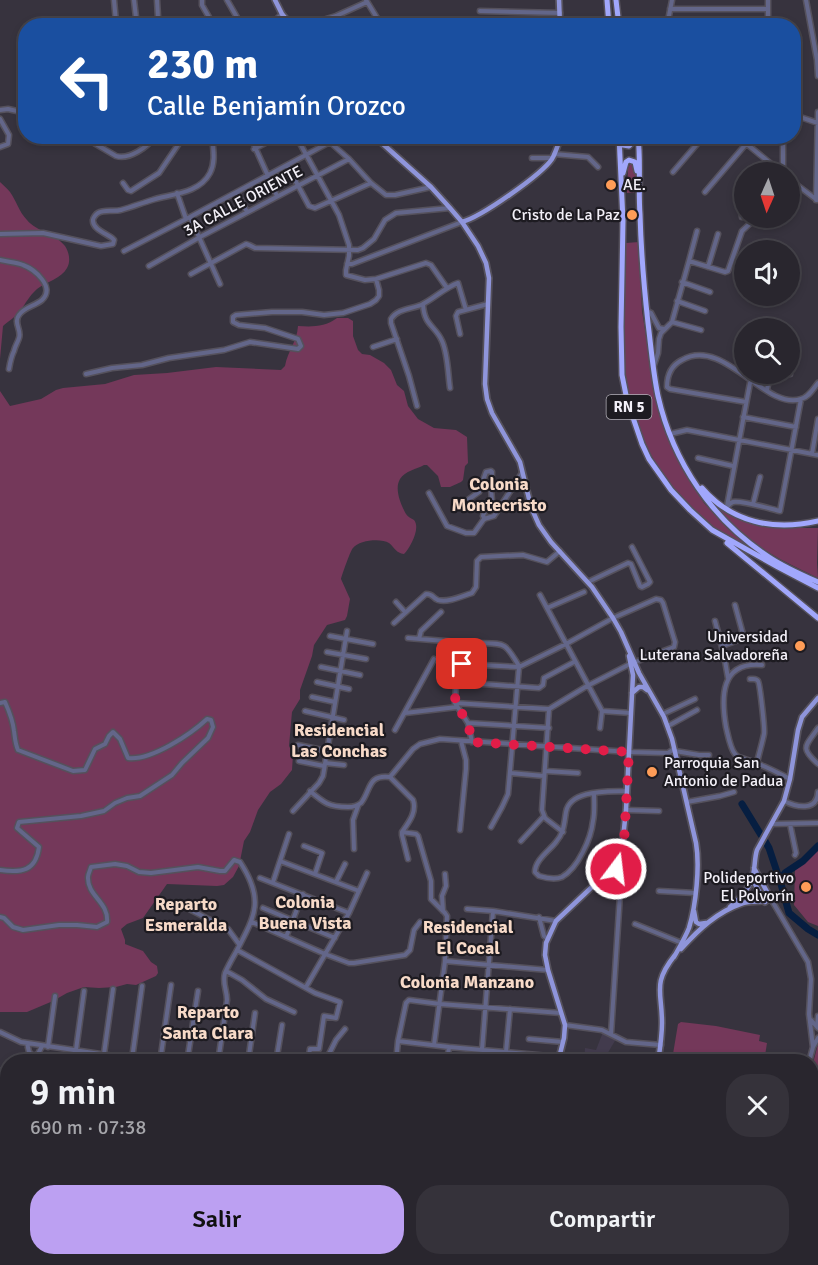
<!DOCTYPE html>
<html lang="es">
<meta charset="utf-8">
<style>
:root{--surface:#29262e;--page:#35323a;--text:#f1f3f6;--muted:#a5a5aa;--line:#45434a;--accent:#bca0f2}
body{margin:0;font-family:Signika,sans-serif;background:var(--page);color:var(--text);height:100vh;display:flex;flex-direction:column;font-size:22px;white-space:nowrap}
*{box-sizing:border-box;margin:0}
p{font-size:20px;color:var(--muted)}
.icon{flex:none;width:33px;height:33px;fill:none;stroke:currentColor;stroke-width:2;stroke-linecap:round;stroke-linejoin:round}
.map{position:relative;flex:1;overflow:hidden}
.sheet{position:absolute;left:0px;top:1054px;width:819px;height:212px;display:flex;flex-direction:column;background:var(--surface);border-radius:24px 24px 0 0;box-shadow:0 3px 9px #0003,0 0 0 2px var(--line)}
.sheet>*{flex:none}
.guide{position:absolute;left:18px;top:18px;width:783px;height:126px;border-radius:24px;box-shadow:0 3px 9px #0003,0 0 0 2px var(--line);background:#1a4fa0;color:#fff;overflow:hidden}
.needle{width:39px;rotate:183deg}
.fabs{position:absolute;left:734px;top:162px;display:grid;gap:12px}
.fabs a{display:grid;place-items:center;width:66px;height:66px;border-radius:50%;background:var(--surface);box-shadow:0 3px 9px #0003,0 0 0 2px var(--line);font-size:30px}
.pin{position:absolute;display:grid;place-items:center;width:51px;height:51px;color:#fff;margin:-26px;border-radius:12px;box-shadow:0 3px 9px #0006}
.me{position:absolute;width:66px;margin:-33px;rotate:15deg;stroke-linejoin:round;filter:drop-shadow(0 0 4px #0008)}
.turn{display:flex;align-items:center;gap:21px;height:126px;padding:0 30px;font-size:27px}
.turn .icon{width:78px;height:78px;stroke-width:2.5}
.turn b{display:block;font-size:42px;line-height:51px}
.round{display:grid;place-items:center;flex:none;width:63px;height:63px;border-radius:24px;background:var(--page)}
.head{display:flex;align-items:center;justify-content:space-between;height:102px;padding:0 30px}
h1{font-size:36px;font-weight:600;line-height:45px}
.primary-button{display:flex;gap:12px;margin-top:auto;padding:12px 30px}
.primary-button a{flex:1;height:69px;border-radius:24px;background:var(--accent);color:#111;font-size:24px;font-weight:600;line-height:69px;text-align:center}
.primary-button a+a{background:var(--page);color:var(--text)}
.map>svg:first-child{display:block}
.built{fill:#423b4d}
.green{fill:#74385a}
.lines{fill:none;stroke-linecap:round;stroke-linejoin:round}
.river{stroke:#061e41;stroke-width:7}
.minor-casing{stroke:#55515c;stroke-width:7}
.major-casing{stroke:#55515c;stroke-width:8}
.highway-casing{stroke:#55515c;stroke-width:8}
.minor{stroke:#636689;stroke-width:4}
.major{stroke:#8f95db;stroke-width:4.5}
.highway{stroke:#a1a7fc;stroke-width:5}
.route{stroke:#e11d48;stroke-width:10;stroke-dasharray:0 18}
.poi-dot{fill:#fe9c57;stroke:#1d1b21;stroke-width:2}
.labels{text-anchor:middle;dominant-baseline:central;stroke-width:4.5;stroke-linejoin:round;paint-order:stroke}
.shield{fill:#1d1b21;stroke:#b3b0b8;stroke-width:1.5}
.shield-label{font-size:15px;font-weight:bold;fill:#f3f0f8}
.poi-label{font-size:16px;fill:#f3f0f8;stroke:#1d1b21;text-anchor:end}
.street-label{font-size:16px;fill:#f3f0f8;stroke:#1d1b21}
.neighbourhood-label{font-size:18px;font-weight:bold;fill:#f7dac8;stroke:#1d1b21}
</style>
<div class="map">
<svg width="818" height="1265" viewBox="0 0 818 1265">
<rect width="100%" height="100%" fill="#37333e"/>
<path class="built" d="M603,1032L616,1039L606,1056H602L601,1062H584L585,1048L596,1050Z
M710,1259V1258L761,1259L757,1265H710Z"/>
<path class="green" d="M630,164H633L636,173V192L627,193L628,168Z
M0,182C3,185 7,188 10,192C16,200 19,212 27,220C37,232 55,233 65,246C69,252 71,261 67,268C62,278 46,282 37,289C29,296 26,303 20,311C16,317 8,321 3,326L0,359Z
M639,242L642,311L658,411L674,452L694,488L704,503L727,528L752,550C739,543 724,537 712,528C664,492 632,431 625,372C623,358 625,344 625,330C625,301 625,272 626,243Z
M337,318H348L353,321V336L358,350L362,354L370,355L384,363L391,370L397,385L404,391L408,406L418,419L434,428L456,430L467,437L468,463L465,466L463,480L461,482L450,487H441L438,476L427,465H424C417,469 405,471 400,479C394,489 401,505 406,514C408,517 411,518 414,520C421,528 410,548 404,554C396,553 395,548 389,543C381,538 359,540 353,548C351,549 342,575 341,579L350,599L347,616L345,620L327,625L314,645L312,656L300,690V699L292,712L289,746L293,754L292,770L281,784L270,792L258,810L250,832L244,841L239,866L233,877L224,885L217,886L167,884L143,918L127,924L121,929L125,940V944L143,951L151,962L157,966L158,973L156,976L136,985L127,984L116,987L99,988L84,987L67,993L53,1001L27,1012H0V391L10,406L41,399L56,390L63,388L105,384L134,375L167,373L216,367L281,370L285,366C288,350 297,342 298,326C312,327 325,327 337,318Z
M706,496L754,524L778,528H818L817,563L818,578C802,570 784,562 768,552C744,537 725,518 706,496Z
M818,849V926L808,922L794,905L795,870Z
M681,1022L716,1026L760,1035L759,1041L767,1043L764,1062H674L672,1060L678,1024Z
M818,1044V1265H798V1259L812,1258V1067Z
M301,1258L315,1260V1265H281Z
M202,1259L203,1258L229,1259L228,1261L215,1264L201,1265L204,1260Z"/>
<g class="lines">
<path class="river" d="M742,804L761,835
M765,841L769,848L781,884L789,913L808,929L818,935
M781,884L783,876L785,873L803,861L818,846
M812,1183L815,1165L818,1156
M795,1265L797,1258"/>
<defs>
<path id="minor" d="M114,0L116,22
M134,0L137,26
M157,0L158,17
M202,0V5L214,26
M227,0L242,26
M366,0L382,26
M806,0L817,60L818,76
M670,9H768
M480,11L560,13
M269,26L282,14
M303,26L336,16L367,2
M667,26L672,0
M768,26V0
M794,63V66
M0,110L8,109L26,113
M794,115L818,123
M0,119L9,135L8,144L0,147
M82,136L116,156C129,160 148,147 155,136
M250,136L277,196
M296,136L339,215L349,245V256L346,270V275L365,280L376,279L426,263L431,265L447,288
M323,136L349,159L371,183L386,195H395L431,187
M689,136L697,144
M737,136L781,172
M507,138L560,140
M254,149L279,136
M554,154L588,157L598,167
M532,158H552
M287,165L309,206L315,208L371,183
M673,172L704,136
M783,172V136
M789,179L817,200
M123,183L128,190L131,191L159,173L184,136
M237,192L247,212
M705,192L746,144V136
M177,193L186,219
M816,200L818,112
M190,217L220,284
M742,217L741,201L744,198
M0,234L43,233L101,246L113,244L114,240L112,238C107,234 92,229 93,220C93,218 96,214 98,213C104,209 114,212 121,210C132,207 142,203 152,200C171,194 199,194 210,173C216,161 213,149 212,136
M124,251L190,217L330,142
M0,260C8,262 16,262 23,265C34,269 56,287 42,300C35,306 24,307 19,315C13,323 22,330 19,338C18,342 15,346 14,351C11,357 10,363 9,369
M689,261L697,231
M347,264H352L462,222
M149,266L200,237L349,159
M708,267L718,234
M191,274L246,244L249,245L255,248L358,250L363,248L374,239L385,220L396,213L450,208
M682,282L710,292
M677,301L705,311
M423,304C424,326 435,325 442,341C448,354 448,375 450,388
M647,311L651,313L659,328L664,329
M672,322L701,330
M460,334L456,316L458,312L488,304
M373,347L397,339
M654,365L658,353L659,339L661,333L672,322L689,261L725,272L728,271L742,231L756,218
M738,366L744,357
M86,374L112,368L142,365L169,358L224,350L250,342L298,349L301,346L298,339L265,328L239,325L233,322V317L236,315L272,312H302L324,315L343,313L370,304L376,300L379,296V290L376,279
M788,374H790
M767,390L770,374
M746,402L670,389L667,387C667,375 672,365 682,360C724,336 765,411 801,399C809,397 813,389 818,383
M417,406L409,376L391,323V319C397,309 411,309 421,305C434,299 444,288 458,283L466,310
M743,417L796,427
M670,434L687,430L818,455
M812,454L818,419
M698,458L733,466
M429,493L447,526L466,533H474L484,519L494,516L522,473
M469,499L479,492L486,472L491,471L492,472L491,488L492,501L484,513L483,516L485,519
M753,504L760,477
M727,506L750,383L757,374
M726,509C728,506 729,503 733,502C741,500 771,509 780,511L801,399
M588,582L628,563L631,564L640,586L642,587L648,584L650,582L632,547
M540,595L602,711L600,728
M396,602L405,612
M547,608L584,592
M715,621L724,655L728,678
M394,623L426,594C434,594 432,598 438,600C448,603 462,596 472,593L476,587L477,561L481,557L523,555L547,562L560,551
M330,636L373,644
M408,638L457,642L463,652L460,678L456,682L455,703L468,723L472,742
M419,639L421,631L441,612
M475,643C504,644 504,640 519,666
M722,646L744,638L735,605
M327,652L366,659
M462,664L519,667L566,644L613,618L656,599L661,600L663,603L675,642L674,647L630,664L587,686L549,709
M762,665C720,661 721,698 726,727C728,735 730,748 735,754C738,758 743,758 747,760C762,764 776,772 790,779
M321,667L360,675
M750,679C754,679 756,678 758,681C760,684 765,730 764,734C762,744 759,753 757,763
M317,682L349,689
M456,682L539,688L543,685L544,678L574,662
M312,697L335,702
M0,703L5,702C9,711 13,721 14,731C15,738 15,743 18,750L73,771L85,770L95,749L105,744L109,736L113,732L120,739L128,758C151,761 191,734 207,719L211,720L213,727L208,738L182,763L172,775L140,796L127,798L115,803L104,811L81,816L19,822L17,828L39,847C36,871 22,873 0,870
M455,703L549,709
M549,709L542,810L545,818L563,832
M305,711L344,720
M602,711L631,713
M405,713L457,707
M663,714L695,699
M468,723L549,728
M668,726L697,710
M301,728L342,735
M818,728C806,746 799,747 818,764
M395,730L434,659
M298,745L327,751
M675,751L699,755H709
M299,761L324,766
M325,763L344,765
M545,771L578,773
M510,773L544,776
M390,777L413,749L420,744L440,739L629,752L668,753L674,749
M310,791C324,803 329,807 348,807C353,807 357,806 361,803C371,791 367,774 390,777L413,800C417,812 409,822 402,832V835L408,859
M594,793C594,802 595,812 593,821C591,839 578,868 562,877C555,880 546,878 539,876L535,872C535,860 549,851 556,842C564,833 564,824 566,812C570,789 609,792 627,791
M784,801C796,807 817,812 818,792
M687,802L720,796L734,792
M626,810L659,811
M293,811L319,783L323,776L347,631
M772,824L818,823
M790,824L796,853L795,855
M491,827L502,807L508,794L519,667
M460,830L466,769V760L461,741
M402,832L416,834L418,836L431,881V899L445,913L447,916L445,961L434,1045
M521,841L544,816
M304,846L322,853L315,874
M354,849L353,820L358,806
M280,861L359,891
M260,878L349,913
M273,882L289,834
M336,882L345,864
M659,891L695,893
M771,899L808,962L811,979L809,1014L813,1047
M179,904L228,929L239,944
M263,908L335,938
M467,909L493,911L556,921
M443,911L442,896L446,886L445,874
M0,917L4,918L13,927L23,930L59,925H77L97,927L107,922C109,902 87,896 88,877C88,874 90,871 91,867L115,864L127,866L139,872L151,873L198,867L220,871H225L234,860L240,862C265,900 255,916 236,952C232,959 228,966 225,973C222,983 227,990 227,1000L218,1062
M539,917L544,936L548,939
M252,922L325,954L349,963H354L405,955L410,950L414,930L420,922
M635,924L682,943
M286,937L303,894
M237,950L315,993L340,1002L336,1018L324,1016L319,1049H310L308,1062
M445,961L548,970
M226,971L242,980L266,999L294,1012
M306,987L349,913L367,873
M811,1020L818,1028
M565,1025L602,1030L626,1042L661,1045
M817,1026L818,1016
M0,1032L21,1042L153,1062
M611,1034L621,879L616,869L613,867
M529,1039L563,1042
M398,1041L449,1047L559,1057
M27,1043L29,1052L33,1056L38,1054L42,1046
M48,1047L55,996
M76,1050L84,991
M482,1050L493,911
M506,1052L510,1009
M104,1054L113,989
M132,1059L142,986
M160,1062L171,985
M187,1062L198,991
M248,1062L255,1013
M276,1062L282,1025
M325,1062L336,1040L345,1029
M396,1062L398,1041L406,1003L409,1000L440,1004L561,1013
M447,1062L449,1047
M809,1062L813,1047L818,1038
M0,1071L8,1082
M0,1112L8,1107
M0,1140L8,1135
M0,1153L5,1161
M0,1165L8,1160
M0,1209L8,1210
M0,1245L5,1265
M26,1258L27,1265
M50,1258L51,1265
M80,1258L81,1265
M91,1258L92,1265
M126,1258L140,1265
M262,1258C273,1262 280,1265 290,1258
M363,1258L377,1265
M678,1258L689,1265
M96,1265L98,1258
M152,1265L155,1258
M224,1265L231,1262L252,1258
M393,1265V1258
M460,1265L461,1258
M541,1265L542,1258
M655,1265L656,1258
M705,1265L706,1258
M763,1265L767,1258"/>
<path id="major" d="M275,0L282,14L292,26
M559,0L560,26
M374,136L431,187L450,208L462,222L478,246L486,263L489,278L485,384L487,399L492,413L520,462L531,507L539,525L551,542L592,587L613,618L621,632L639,673L664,717L672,739L696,843C700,866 696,905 689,928C685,938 679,948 674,957
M462,222C481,217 541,175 552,159C556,152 558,144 561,136
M632,693L639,687H643L647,690
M753,875L755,884L765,902
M730,907C742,897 752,886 754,870C755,863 755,856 757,850L784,801L790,779L798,730L802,717L818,698
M694,911L696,922L699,924L706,923
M681,949C699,929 717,912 743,903C752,900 762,903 771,899L754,868
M558,1062L564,1038L565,1025L548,970L545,955L546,943L556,921L613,867L622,848L626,810L633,675L629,656
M658,1062C660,1049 662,1036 662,1023C662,991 652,984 675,955
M511,1265L514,1258
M593,1265L596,1258"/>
<path id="highway" d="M607,0L609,26
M616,0L619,26
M619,136L623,221L621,327L622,375L627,400L642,444L649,459L671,490L690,510L712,530L778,567L818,588
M638,136C641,162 638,188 640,214C641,250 644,287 648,323C651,347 653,372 658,396C673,462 712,520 769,557C784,567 802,575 818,582
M621,138L623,145L629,146L633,142L634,136
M623,173L626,162L629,160L635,162L637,171
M702,488C732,523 774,531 818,521
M727,543L818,618"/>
</defs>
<use href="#minor" class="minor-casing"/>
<use href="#major" class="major-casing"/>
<use href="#highway" class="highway-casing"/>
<use href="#minor" class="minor"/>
<use href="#major" class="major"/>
<use href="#highway" class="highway"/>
</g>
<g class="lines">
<path class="route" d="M462,664L460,678L456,682L455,703L468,723L472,742L629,752L624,842L618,858L613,867L616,869"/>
</g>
<g class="poi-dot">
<circle cx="611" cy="185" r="6"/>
<circle cx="632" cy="215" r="6"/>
<circle cx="800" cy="646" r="6"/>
<circle cx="652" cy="772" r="6"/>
<circle cx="806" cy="887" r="6"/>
</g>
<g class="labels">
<rect class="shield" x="606.5" y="395" width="45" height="24" rx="4.5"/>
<g class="shield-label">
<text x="629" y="407">RN 5</text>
</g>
<g class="poi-label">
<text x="623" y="185" text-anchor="start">AE.</text>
<text x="620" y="215">Cristo de La Paz</text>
<text x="788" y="637">Universidad<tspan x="788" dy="18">Luterana Salvadoreña</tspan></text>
<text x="664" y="763" text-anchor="start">Parroquia San<tspan x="664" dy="18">Antonio de Padua</tspan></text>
<text x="794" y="878">Polideportivo<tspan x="794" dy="18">El Polvorín</tspan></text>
</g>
<g class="street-label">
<text transform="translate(243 201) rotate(-28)">3A CALLE ORIENTE</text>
</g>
<g class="neighbourhood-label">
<text x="499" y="484">Colonia<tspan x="499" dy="21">Montecristo</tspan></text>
<text x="339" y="730">Residencial<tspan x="339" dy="21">Las Conchas</tspan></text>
<text x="305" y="902">Colonia<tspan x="305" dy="21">Buena Vista</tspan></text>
<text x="186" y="904">Reparto<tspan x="186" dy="21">Esmeralda</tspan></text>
<text x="468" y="927">Residencial<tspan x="468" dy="21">El Cocal</tspan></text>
<text x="467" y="982">Colonia Manzano</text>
<text x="208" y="1012">Reparto<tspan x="208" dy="21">Santa Clara</tspan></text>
</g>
</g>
</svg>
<div class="fabs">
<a><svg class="needle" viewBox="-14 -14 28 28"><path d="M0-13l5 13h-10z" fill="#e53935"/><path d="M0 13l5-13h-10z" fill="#a5a5aa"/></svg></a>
<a><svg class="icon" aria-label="sound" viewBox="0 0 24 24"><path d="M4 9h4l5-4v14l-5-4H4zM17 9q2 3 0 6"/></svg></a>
<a><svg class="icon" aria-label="search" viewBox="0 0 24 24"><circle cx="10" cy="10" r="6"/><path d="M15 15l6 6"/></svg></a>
</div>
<div class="pin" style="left:462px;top:664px;background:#d93025"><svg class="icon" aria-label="arrive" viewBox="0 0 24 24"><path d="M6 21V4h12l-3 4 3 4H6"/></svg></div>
<svg class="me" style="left:616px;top:869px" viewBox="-20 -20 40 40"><circle r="17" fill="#e11d48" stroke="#fff" stroke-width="3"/><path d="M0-11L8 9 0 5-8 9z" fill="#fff"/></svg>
<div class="guide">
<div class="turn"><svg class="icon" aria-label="left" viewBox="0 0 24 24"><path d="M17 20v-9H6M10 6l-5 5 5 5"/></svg><div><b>230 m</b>Calle Benjamín Orozco</div></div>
</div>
<section class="sheet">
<div class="head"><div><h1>9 min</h1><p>690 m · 07:38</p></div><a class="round"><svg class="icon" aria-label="close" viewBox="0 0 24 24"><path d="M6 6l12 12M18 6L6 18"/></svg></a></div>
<div class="primary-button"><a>Salir</a><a>Compartir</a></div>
</section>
</div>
